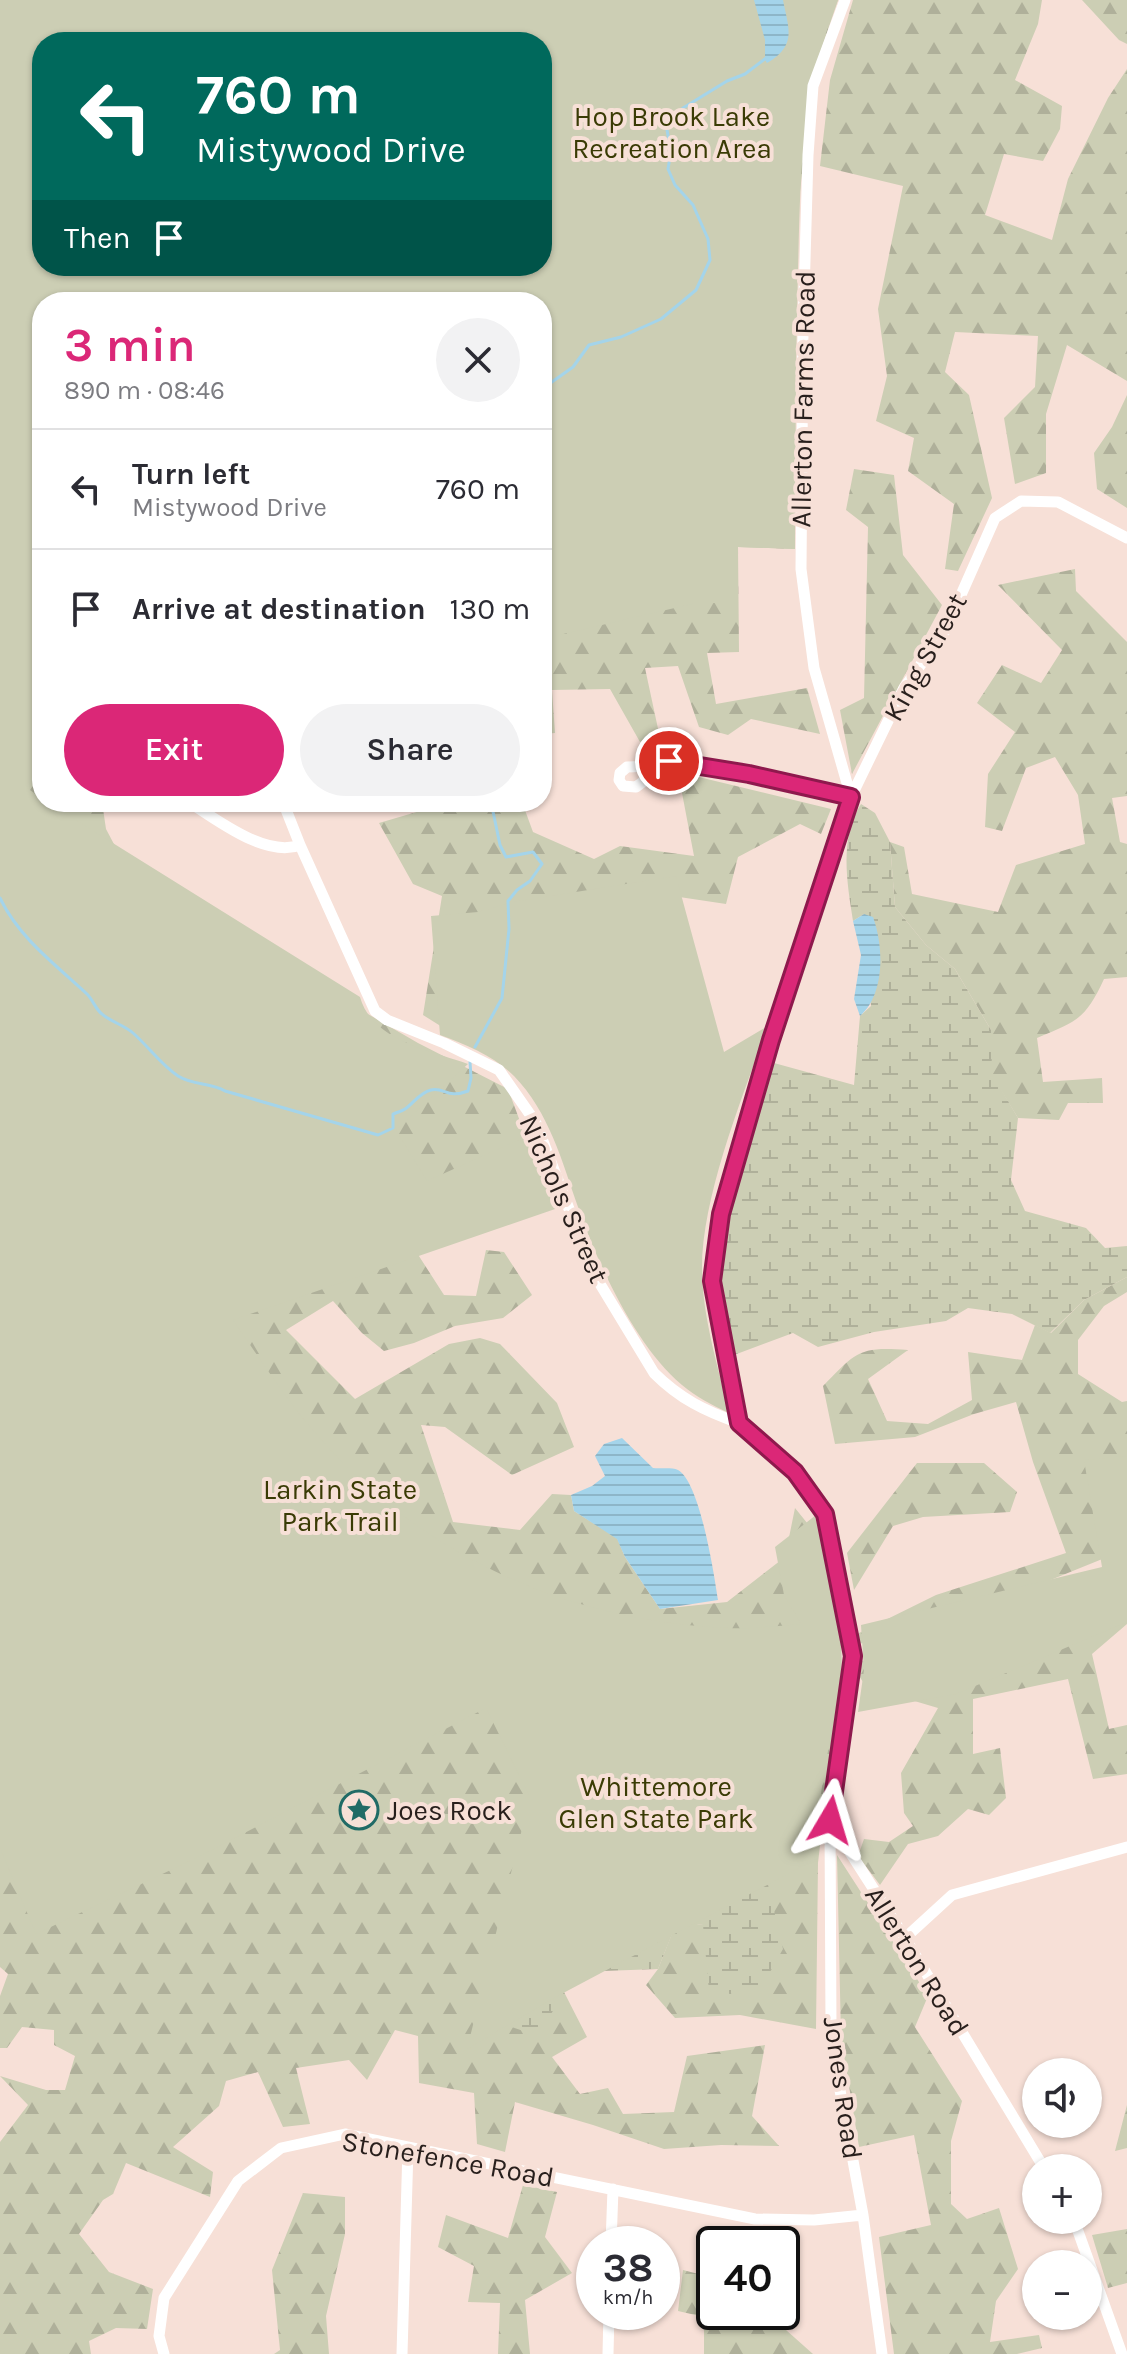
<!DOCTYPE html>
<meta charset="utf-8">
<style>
:root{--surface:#fff;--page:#f2f2f3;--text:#2b2b33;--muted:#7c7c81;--line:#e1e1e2;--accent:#db2777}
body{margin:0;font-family:Karla,sans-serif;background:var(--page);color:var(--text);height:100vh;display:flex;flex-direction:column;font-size:30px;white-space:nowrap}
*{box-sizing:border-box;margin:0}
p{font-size:26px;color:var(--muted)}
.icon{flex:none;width:44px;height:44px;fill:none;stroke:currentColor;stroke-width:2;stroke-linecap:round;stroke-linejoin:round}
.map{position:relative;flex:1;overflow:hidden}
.side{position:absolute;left:32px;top:292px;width:520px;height:520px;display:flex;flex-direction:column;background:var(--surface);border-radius:32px;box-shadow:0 2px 6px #0004}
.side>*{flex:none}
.banner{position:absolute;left:32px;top:32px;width:520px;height:244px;border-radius:32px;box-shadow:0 2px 6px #0004;background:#00695c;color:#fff;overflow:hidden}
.buttons{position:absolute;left:1022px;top:2058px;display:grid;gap:16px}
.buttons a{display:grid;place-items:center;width:80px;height:80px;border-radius:50%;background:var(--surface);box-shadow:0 2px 6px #0004;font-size:40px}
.speed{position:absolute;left:576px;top:2226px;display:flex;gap:16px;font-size:40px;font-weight:700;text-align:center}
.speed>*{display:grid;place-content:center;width:104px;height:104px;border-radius:50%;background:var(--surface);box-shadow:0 2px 6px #0004;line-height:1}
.speed small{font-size:20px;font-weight:400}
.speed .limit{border:4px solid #111;border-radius:12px;background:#fff;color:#111}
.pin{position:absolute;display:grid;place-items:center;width:68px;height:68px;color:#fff;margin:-34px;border:4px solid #fff;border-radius:50%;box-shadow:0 2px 8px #0007}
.me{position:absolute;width:88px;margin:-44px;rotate:7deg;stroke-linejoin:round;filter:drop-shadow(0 0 6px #0008)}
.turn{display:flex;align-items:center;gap:28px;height:168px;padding:0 32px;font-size:36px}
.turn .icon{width:104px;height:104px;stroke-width:2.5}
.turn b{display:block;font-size:56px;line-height:68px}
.then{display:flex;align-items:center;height:76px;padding:0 32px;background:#0003;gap:16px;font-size:30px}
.round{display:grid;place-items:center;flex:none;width:84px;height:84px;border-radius:42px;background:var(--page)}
.summary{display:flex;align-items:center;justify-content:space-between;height:136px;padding:0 32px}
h1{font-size:48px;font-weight:600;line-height:60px;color:var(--accent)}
.primary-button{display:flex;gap:16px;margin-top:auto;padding:16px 32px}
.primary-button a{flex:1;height:92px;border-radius:48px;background:var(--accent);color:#fff;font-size:32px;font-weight:600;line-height:92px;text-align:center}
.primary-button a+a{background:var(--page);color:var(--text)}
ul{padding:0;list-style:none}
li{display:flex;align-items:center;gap:24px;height:120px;padding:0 32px;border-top:2px solid var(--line)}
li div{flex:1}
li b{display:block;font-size:30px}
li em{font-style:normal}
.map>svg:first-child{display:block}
.forest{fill:url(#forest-firs);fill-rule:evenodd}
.wetland{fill:url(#wetland-marsh)}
.park{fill:#ccceb4;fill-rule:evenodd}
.water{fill:url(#water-rules)}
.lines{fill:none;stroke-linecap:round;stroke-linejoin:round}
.stream{stroke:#a4d4ea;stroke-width:3}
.minor{stroke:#fff;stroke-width:11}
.route-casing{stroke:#8e194d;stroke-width:20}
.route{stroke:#db2777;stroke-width:14}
.labels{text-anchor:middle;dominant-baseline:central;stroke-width:8;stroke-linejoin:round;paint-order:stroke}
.park-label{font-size:28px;fill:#3a3b05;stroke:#f7e0d7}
.street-label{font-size:28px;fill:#281f1c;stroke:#f7e0d7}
.poi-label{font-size:28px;fill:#281f1c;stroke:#f7e0d7;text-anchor:start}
</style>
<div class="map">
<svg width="1127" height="2354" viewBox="0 0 1127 2354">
<defs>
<pattern id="forest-firs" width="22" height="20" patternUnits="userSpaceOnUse" patternTransform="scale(2)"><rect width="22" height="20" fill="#ccceb4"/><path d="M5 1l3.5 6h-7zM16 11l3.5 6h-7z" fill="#afb09a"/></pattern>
<pattern id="wetland-marsh" width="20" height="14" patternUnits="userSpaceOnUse" patternTransform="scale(2)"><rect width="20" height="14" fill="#ccceb4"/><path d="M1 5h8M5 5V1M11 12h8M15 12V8" fill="none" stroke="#afb09a"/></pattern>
<pattern id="water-rules" width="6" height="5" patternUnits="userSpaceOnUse" patternTransform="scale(2)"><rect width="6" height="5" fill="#a4d4ea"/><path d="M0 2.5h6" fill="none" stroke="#8db6c8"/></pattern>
</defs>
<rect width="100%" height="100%" fill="#f7e0d7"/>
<path class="forest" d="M0,0H838L814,71L799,200L720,183L796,347L795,549L738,547L739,652L707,653L716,704L807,688L820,734L751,719L728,735L699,727L678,666L645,668L660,738L640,742L610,689L552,690L555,733L542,734V302H42V802H102L106,829L125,865L297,973L418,1043L508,1089L521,1124L539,1197L408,1239L444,1295L476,1296L486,1250L504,1252L532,1295L503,1318L455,1326L414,1343L384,1351L362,1333L333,1301L286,1330L355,1399L449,1344L480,1338L500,1344L557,1403L574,1447L512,1475L445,1427L421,1425L453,1522L520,1530L552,1494L571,1495L574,1511L617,1538L625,1557L660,1609L727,1602L785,1557L795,1508L816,1534L839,1654L684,1653L385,1539L0,1093ZM42,42H542V266H42Z
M853,0H1042L1038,24L1015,80L1062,106L1060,129L1043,161L1004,154L985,215L1052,240L1068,179L1108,98L1127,69V381L1067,345L1046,414V473L1015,484L1004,418L1035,387L1038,336L955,332L945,372L969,395L992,498L958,571L945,569L954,504L908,471L914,438L876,421L887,376L878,309L903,186L820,166L830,80Z
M1082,0H1127V44L1119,40Z
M1127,395V508L1097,489L1094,453L1112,427Z
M854,469L894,475L903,555L942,605L852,774L840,710L864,698L868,527L846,510Z
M1075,569L1076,591L1127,642V796L1112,798L1120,842L1127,844V977L1104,979C1085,1020 1077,1021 1037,1038L1043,1082L1102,1078L1103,1103H1068L1059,1120L1018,1118L991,1074V1030L955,969L926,945L895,907L890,842L904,847L912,894L998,912L1016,865L1085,844L1078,795L1055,757L1026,768L1002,831L985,827L988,774L1015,732L977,703L1002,665L1041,683L1062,650L998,585Z
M678,772L831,809L821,834L800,824L738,857L726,904L646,892L466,1042L423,1015L442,896L413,884L379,823L420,811L419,802H522L533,832L594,859L620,846L694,856Z
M0,1121L480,1626L840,1670L818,1863L816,2029L740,2015L675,2018L646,1985L658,1969L677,1921L703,1925L758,1842L564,1992L587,2037L552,2057L580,2094L608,2088L623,2114L674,2112L687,2056L765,2045L752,2116L779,2146L721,2145L664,2149L593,2125L515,2102L505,2152L477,2144L474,2093L419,2083L418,2036L395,2030L367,2080L349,2060L296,2068L310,2124L283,2127L258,2072L226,2081L219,2106L173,2147L213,2172L210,2197L126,2163L113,2194L103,2200L79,2234L109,2272L153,2289L147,2329L116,2328L89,2341L91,2354H0V2142L28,2105L0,2076L46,2090H65L75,2056L54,2045V2030L22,2027L7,2048H0V1996L8,1974L0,1967Z
M1127,1277V1292L1104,1306L1078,1340V1374L1122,1402L1127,1401V1549L964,1615L859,1644L857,1634L936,1595L1066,1553L1033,1462L1016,1402L974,1414L915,1437L835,1444L823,1386C856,1352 859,1346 908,1350L868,1379L887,1421L928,1424L972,1400L968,1352L1022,1360L1035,1325L1051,1333L1084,1300Z
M917,1463H984L1017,1492L1010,1512L923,1517L893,1526L854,1590L847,1553Z
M1127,1560V1624L1092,1654L1109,1729L1127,1725V1774L1093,1779L1068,1679L973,1699V1754L1000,1748L1006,1798L989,1815L968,1809L938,1836L908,1844L880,1885L858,1856L864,1839L889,1842L913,1826L904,1813L901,1773L938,1708L901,1697L876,1701L857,1673L858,1662L935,1642Z
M837,1855L928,1996L915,2027L962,2101L951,2141V2204L967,2219L999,2208L1018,2269L996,2301L990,2342L1039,2335L1042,2348L1017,2354H894L879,2237L931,2225L914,2135L859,2147L841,2037Z
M1127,2105V2148L1115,2151Z
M523,2185L557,2192L545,2237L572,2273L525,2300L530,2354H498L500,2303L468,2302L474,2266L438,2247L446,2215L508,2238Z
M303,2193L345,2197V2234L326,2316L329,2354H274L280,2350L272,2270Z
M1127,2229V2283L1108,2288L1092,2235Z
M683,2270L714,2278V2312H782L784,2297L786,2330L813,2354H704V2317L678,2311Z"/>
<path class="wetland" d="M861,804L875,813L890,842L895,907L926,945L955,969L991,1030L992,1074L1018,1118L1011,1180L1025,1211L1086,1228L1105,1248L1127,1246V1277L1084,1300L1050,1333L1012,1314L968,1308L946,1321L874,1332L818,1347L793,1333L734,1355L720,1276L729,1211L774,1063L854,1085L860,1016L871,1006L864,914L853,921C847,883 839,838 861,804Z
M758,1842L783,1949L756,1997L709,1991L703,1925L677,1922L658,1969L576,1972L538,2036L479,2016Z"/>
<path class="park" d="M0,0H838C800,94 801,170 798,269C796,362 794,455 795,549L738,547V603H696L542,639V302H42V773L30,790L42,799V802H47L360,997C372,1041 430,1050 468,1064L396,1130L427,1181L525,1137L558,1208L233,1320C263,1363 291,1408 327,1446C431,1561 575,1622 729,1628C753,1629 777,1626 801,1624L784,1595L775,1547L816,1515C830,1547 845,1639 841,1674C834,1735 814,1796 818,1858L552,1999L467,2049L530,1797L486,1708L196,1858L36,1934L0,1848ZM42,42H542V266H42Z
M676,876L724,1052L768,1026C743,1095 702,1196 702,1268C702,1316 718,1366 729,1413C712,1405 696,1397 682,1385C636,1347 597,1263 578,1207C562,1161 549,1112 514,1076C494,1056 467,1045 440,1035L431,916L478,912L513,902Z
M1127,1456V1622L956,1694L858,1712L864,1670L861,1625L1102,1567L1084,1460Z"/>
<path class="water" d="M754,0H783C788,27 798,45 767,63L765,60V40Z
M864,914L873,917C884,947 885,994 860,1016L854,999L861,955L853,921Z
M622,1438L653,1468C660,1469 672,1467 678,1470C700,1482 714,1574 718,1600L660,1609L625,1557L617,1539L574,1511L571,1495L592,1486L605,1476L595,1456L604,1444Z"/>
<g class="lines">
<path class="stream" d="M542,389L573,367L589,345L621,337L661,319L696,290L710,260L708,239L693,205L675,185L668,169L671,151L667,130L672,119L683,108L727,81L745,74L766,58
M0,898C19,938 56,965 87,994C93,1000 96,1010 102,1014C111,1022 124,1025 133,1033C149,1047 161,1065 178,1076C194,1086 210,1082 225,1091L378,1135L393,1128V1114C397,1112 401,1112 405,1109C414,1103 419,1093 431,1090C445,1087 447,1099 468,1091L471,1078L470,1062
M475,1047L502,998L509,929L508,901L517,890L530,881L542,864L533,852L506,857L500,845L491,802"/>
<path class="minor" d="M845,0L813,86L808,155L803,331L801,569L814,668L851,797
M655,766L648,778L636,787L623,786L619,780L620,773L627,767L655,766L669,761L749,774L851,797
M189,802C217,820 266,858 300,845
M283,802L300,845L375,1011L387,1020L444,1043L499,1070L536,1123L594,1274L654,1373C680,1399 705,1411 739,1423
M830,1821L905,1938L1044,2168
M905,1938L952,1895L1127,1847
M1074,2220L1122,2354
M611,2244L613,2189
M164,2354L159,2336L164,2298L238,2181L281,2148L345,2134L755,2219L814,2220L863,2215
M402,2354L408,2148
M608,2354L609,2312
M882,2354L863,2215L837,2074L831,2027L830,1820L853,1656L825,1514L795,1472L739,1423L712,1281L721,1214L771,1040L851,797L904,688L945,631L995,518L1021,501L1058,502L1127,538"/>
</g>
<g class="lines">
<defs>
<path id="route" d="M669,761L749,774L851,797L771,1040L721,1214L712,1281L739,1423L795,1472L825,1514L853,1656L830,1820"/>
</defs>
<use href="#route" class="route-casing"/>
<use href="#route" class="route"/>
</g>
<defs>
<symbol id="sight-ring" viewBox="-11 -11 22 22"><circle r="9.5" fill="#f7e0d7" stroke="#216b66" stroke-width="1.5"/><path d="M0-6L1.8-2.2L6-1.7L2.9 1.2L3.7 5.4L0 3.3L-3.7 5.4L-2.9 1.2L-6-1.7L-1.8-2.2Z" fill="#216b66"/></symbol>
</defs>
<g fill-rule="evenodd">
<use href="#sight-ring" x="337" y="1788" width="44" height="44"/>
</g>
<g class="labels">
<g class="park-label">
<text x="672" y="116">Hop Brook Lake<tspan x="672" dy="32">Recreation Area</tspan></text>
<text x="340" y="1489">Larkin State<tspan x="340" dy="32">Park Trail</tspan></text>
<text x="656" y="1786">Whittemore<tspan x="656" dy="32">Glen State Park</tspan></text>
</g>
<g class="street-label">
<text transform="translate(803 399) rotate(-89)">Allerton Farms Road</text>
<text transform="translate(925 657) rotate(-61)">King Street</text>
<text transform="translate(564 1199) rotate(66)">Nichols Street</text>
<text transform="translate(917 1961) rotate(58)">Allerton Road</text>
<text transform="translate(843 2088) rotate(82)">Jones Road</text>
<text transform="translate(448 2159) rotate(10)">Stonefence Road</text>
</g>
<g class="poi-label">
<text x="387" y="1810">Joes Rock</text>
</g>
</g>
</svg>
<div class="buttons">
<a><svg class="icon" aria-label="sound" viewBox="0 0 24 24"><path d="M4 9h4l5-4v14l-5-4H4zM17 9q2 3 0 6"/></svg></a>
<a>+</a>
<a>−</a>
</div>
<div class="speed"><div>38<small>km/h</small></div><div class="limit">40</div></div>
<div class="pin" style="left:669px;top:761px;background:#d93025"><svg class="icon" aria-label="arrive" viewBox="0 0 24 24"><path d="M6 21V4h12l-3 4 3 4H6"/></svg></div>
<svg class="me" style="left:830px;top:1820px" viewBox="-20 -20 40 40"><path d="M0-17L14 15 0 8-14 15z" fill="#db2777" stroke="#fff" stroke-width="4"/></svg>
<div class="banner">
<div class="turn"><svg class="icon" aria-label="left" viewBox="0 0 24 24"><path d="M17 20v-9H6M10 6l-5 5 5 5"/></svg><div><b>760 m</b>Mistywood Drive</div></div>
<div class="then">Then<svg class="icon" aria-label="arrive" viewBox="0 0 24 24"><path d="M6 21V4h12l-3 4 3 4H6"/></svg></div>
</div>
<section class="side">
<div class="summary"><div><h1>3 min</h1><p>890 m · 08:46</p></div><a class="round"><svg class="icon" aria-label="close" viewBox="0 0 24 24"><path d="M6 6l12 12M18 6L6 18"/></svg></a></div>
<ul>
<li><svg class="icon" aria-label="left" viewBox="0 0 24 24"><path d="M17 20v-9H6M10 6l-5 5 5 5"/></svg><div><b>Turn left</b><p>Mistywood Drive</p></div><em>760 m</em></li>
<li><svg class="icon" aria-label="arrive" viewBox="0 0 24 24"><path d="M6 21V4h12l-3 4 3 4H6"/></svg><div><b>Arrive at destination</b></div><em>130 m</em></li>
</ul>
<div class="primary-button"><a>Exit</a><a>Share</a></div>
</section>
</div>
